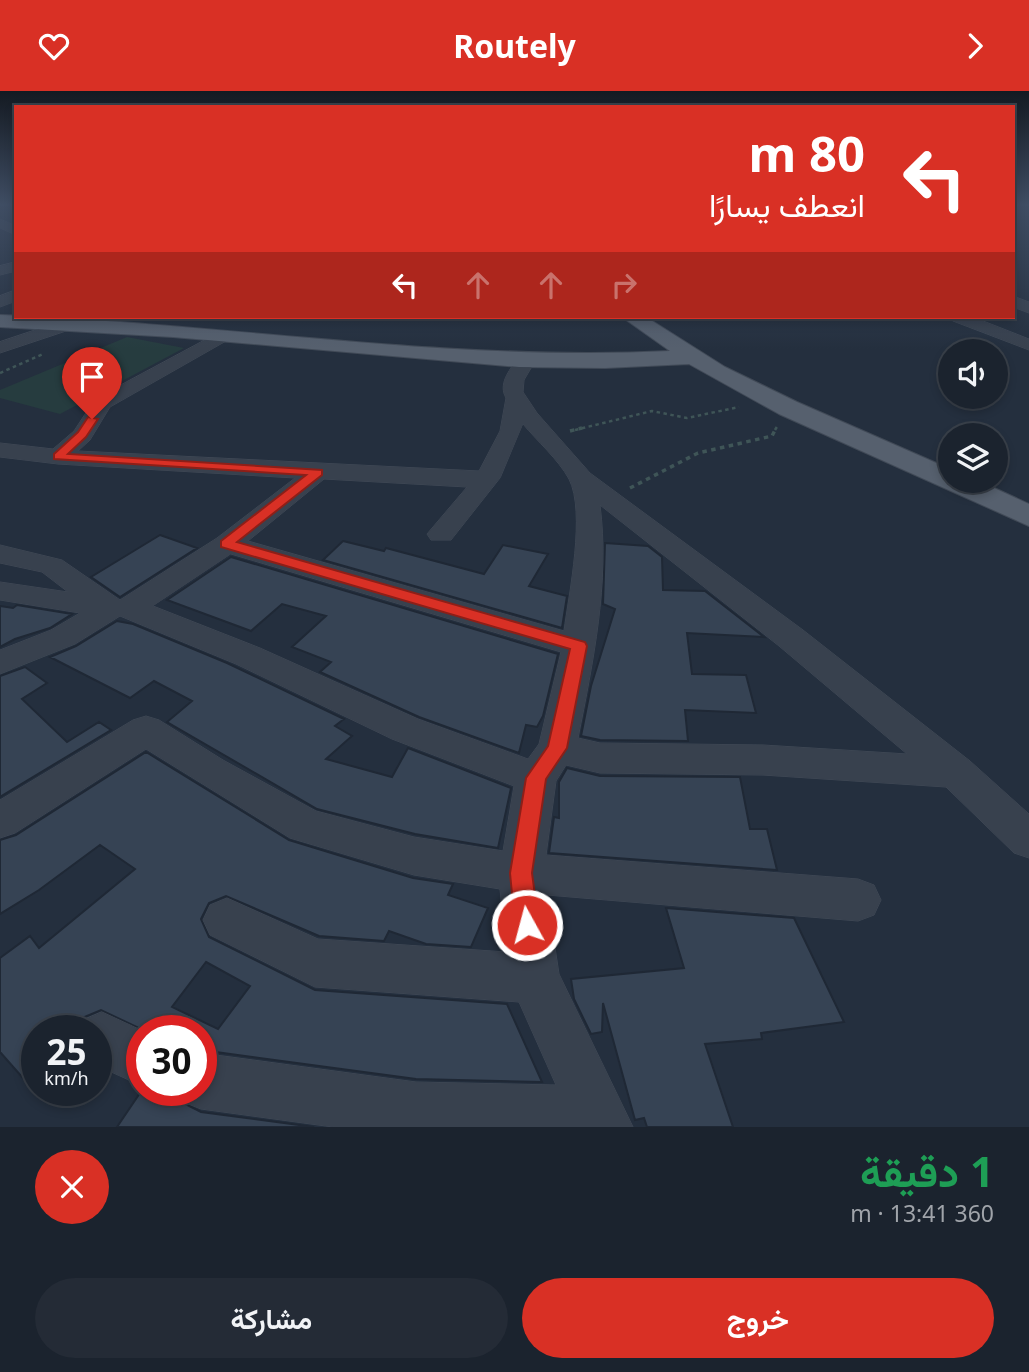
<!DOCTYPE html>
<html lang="ar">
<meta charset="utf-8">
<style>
:root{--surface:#1b232e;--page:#242b36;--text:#f1f3f6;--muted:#a0a4aa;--line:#39404a;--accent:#d93025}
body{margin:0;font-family:"Noto Sans",Vazirmatn,sans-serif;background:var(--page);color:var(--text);direction:rtl;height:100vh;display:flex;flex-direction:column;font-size:26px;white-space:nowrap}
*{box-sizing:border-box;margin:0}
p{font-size:23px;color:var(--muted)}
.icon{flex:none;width:38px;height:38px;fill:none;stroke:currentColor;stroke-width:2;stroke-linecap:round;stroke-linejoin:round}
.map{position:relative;height:1036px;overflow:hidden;direction:ltr}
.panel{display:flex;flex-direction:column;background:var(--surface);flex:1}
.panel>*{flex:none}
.banner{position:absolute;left:14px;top:14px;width:1001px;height:214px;border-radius:0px;box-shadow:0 4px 10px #0003,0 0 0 2px var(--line);direction:rtl;background:#d93025;color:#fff;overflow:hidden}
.controls{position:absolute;left:938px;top:248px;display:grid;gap:14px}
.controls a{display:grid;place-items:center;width:70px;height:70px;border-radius:50%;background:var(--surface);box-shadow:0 4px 10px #0003,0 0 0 2px var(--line);font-size:35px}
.speed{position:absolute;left:21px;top:924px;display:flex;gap:14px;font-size:35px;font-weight:700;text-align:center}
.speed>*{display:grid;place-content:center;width:91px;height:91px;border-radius:50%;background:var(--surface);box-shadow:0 4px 10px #0003,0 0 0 2px var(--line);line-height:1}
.speed small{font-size:18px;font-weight:400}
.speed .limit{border:10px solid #d22;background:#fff;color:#111}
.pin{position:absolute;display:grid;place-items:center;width:60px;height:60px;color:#fff;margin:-72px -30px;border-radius:50% 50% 50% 0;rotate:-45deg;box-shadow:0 0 7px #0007}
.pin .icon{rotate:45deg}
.me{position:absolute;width:77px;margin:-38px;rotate:353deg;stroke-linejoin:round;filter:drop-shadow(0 0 5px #0008)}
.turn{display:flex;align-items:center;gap:24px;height:147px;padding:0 35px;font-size:32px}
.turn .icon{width:91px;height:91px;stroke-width:2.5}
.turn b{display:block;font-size:49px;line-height:60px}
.lanes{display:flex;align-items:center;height:66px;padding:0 35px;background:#0003;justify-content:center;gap:35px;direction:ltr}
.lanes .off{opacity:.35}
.round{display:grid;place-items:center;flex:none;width:74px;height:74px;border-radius:37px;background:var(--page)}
.headline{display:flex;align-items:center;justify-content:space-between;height:119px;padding:0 35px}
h1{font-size:42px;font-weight:700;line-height:52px;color:#1e9e55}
.cta{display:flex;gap:14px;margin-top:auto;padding:14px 35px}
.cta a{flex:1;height:80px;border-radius:42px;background:var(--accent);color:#fff;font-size:28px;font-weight:700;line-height:80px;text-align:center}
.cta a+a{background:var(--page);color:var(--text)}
header{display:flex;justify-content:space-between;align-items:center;height:91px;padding:0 35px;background:var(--accent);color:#fff;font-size:32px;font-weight:700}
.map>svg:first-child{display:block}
.green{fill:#263c3f}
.building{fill:#364354;stroke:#1f2835;stroke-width:2;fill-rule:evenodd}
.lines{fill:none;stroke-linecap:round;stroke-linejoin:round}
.minor-casing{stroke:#414a57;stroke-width:1}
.major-casing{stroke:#414a57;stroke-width:2}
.path-far1{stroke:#3f5557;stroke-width:2.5;stroke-dasharray:3.5 3.5;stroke-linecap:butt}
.path{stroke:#3f5557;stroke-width:3.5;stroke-dasharray:4.5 4.5;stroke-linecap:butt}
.minor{fill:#38414e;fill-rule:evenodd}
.major{fill:#56606e;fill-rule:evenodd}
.route{fill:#d93025;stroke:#8d1f18;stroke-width:2}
</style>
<header><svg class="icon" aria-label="forward" viewBox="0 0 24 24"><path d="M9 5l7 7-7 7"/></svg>Routely<svg class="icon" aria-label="heart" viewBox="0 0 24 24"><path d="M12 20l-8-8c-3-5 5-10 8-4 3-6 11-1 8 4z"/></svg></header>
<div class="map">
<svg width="1029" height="1036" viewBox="0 0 1029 1036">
<rect width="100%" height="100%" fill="#242f3e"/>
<path class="green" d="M127,246L184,257L60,323L0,307V299Z"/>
<path class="building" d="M160,444L197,457L120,506L91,486Z
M343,450L384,460L386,457L484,483L503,454L548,463L529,495L567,505L562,537L323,469Z
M605,452L648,455L662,466L663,499L705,500L764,546L687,542L692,583L746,584L756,622L685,619L688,650L600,649L581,645L591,595L615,518L603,513Z
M231,466L558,563L543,625L537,636L526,634L519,662L419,626L320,581L331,571L292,556L326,525L282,513L251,540L167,509Z
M17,514L72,523L50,537L15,548L0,556V515L13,517Z
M117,530L133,533L227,572L344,628L335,635L352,645L326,668L392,686L408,657L511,697L498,757L415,743L317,718L167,631L192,610L154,590L130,607L50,566L76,555Z
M25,576L47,592L22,608L67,651L99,631L111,639L0,706V585Z
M146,661L289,749L413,787L453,793L448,804L488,817L471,856L426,853L389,840L384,850L319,845L226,805L209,812L201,828L209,846L315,899L507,913L542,991L416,988L201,959V940H145L101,919L82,927L77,940H37V1003L0,961V867L30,845L39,857L135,778L100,754L39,799L0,823V749L16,744ZM206,871L250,895L218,938L172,916Z
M567,677L600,685L740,686L750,738H767L777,779L549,762L554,726L559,727V691Z
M666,817L794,827L844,931L761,942L762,948L705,953L733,1036H647L644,1027L635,1029L603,912L602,941L591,943L574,908L571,888L684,877Z
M142,999H158L201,1021L314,1036H117Z"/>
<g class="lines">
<defs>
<path id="minor" d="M0,128L16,135V144L0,137Z
M16,171V180L0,184V175Z
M16,199V210L0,216V205Z
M1013,205L1029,211V222L1013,216Z
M74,226H98L96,230L0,262V251Z
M951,226H973L1029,248V259L953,230Z
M220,241L226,242L229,246L226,250L110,316L90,349L78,360L479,380L500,340L506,307C498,293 509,280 517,268H531L534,272L524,289L523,301L537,322L590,382L803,539L970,670L1029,723V767L1014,762L946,696L763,684L600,682L566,674L556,690L546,764L858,788L874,794L881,809L874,824L858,830L547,804L559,883L633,1036H333L201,1018L181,1010L177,999H201V962L416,991L556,994L519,911L315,896L210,844L203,829L210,814L227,807L318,848L506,861L500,798L414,784L290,747L146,658L15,742L0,747V709L133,629L146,625L159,629L223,669L316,720L414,746L503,760L514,695L392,648L236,573L120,525L75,553L0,583V559L51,539L80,522L0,509V491L68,501L42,481L0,472V454L62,469L120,509L217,447L295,387L58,373L0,366V352L53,358L74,340L95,308ZM523,333C537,350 558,368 569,388C586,421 569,503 564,540L248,450L324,388L467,396L427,443L431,449H451L500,387ZM600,414L779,555L907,663L763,654L600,652L578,647C593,571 610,491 600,414ZM231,463L561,561L539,653L528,668L418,628L260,557L153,515Z
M102,921L143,940L142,995L96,974V940H79L83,929Z"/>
<path id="major" d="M0,224C221,232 446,271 670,260L622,226H646L725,276L797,311L950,378V390H979L1029,413V435L779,323L689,273L605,277L519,276L173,246L0,236Z"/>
</defs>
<use href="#minor" class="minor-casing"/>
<use href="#major" class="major-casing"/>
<path class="path-far1" d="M0,282L43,263
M575,339L652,320L687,327L739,316
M775,339L778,334"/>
<path class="path" d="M570,340L582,337
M630,397L698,362L772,345L776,337"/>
<use href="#minor" class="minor"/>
<use href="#major" class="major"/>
</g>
<linearGradient id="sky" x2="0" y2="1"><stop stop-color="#141a22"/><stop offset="0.44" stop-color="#3f4d63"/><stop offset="1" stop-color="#3f4d63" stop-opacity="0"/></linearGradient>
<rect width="1029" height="258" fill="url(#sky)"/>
<path class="route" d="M88,326L98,328L86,346L68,363L322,379V384L237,451L585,551L587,555L567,657L546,688L532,782L539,834L536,842L527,845L519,842L515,834L510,782L526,687L548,655L570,558L221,456V450L306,384L54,368V363L78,341Z"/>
</svg>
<div class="controls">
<a><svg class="icon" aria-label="sound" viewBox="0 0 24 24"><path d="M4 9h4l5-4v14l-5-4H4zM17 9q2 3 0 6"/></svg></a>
<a><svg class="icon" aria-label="layers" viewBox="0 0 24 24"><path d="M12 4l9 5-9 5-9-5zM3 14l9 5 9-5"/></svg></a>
</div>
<div class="speed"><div>25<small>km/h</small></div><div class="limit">30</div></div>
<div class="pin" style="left:92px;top:328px;background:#d93025"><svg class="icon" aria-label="arrive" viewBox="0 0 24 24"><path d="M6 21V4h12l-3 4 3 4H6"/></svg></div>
<svg class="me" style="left:527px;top:834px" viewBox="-20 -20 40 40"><circle r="17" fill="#d93025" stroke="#fff" stroke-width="3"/><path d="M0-11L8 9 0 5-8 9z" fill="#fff"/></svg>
<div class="banner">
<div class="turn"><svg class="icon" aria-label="left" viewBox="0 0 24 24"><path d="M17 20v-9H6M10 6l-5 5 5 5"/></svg><div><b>80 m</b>انعطف يسارًا</div></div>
<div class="lanes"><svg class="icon" aria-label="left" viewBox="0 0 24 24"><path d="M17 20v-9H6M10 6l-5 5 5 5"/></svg><svg class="icon off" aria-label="ahead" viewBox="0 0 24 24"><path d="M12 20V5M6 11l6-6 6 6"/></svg><svg class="icon off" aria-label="ahead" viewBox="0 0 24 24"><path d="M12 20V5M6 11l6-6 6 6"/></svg><svg class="icon off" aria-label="right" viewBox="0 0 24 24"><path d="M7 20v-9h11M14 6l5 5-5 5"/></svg></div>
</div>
</div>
<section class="panel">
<div class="headline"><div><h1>1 دقيقة</h1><p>360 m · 13:41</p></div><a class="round" style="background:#d93025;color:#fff"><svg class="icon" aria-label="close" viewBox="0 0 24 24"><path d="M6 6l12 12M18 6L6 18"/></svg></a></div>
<div class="cta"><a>خروج</a><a>مشاركة</a></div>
</section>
